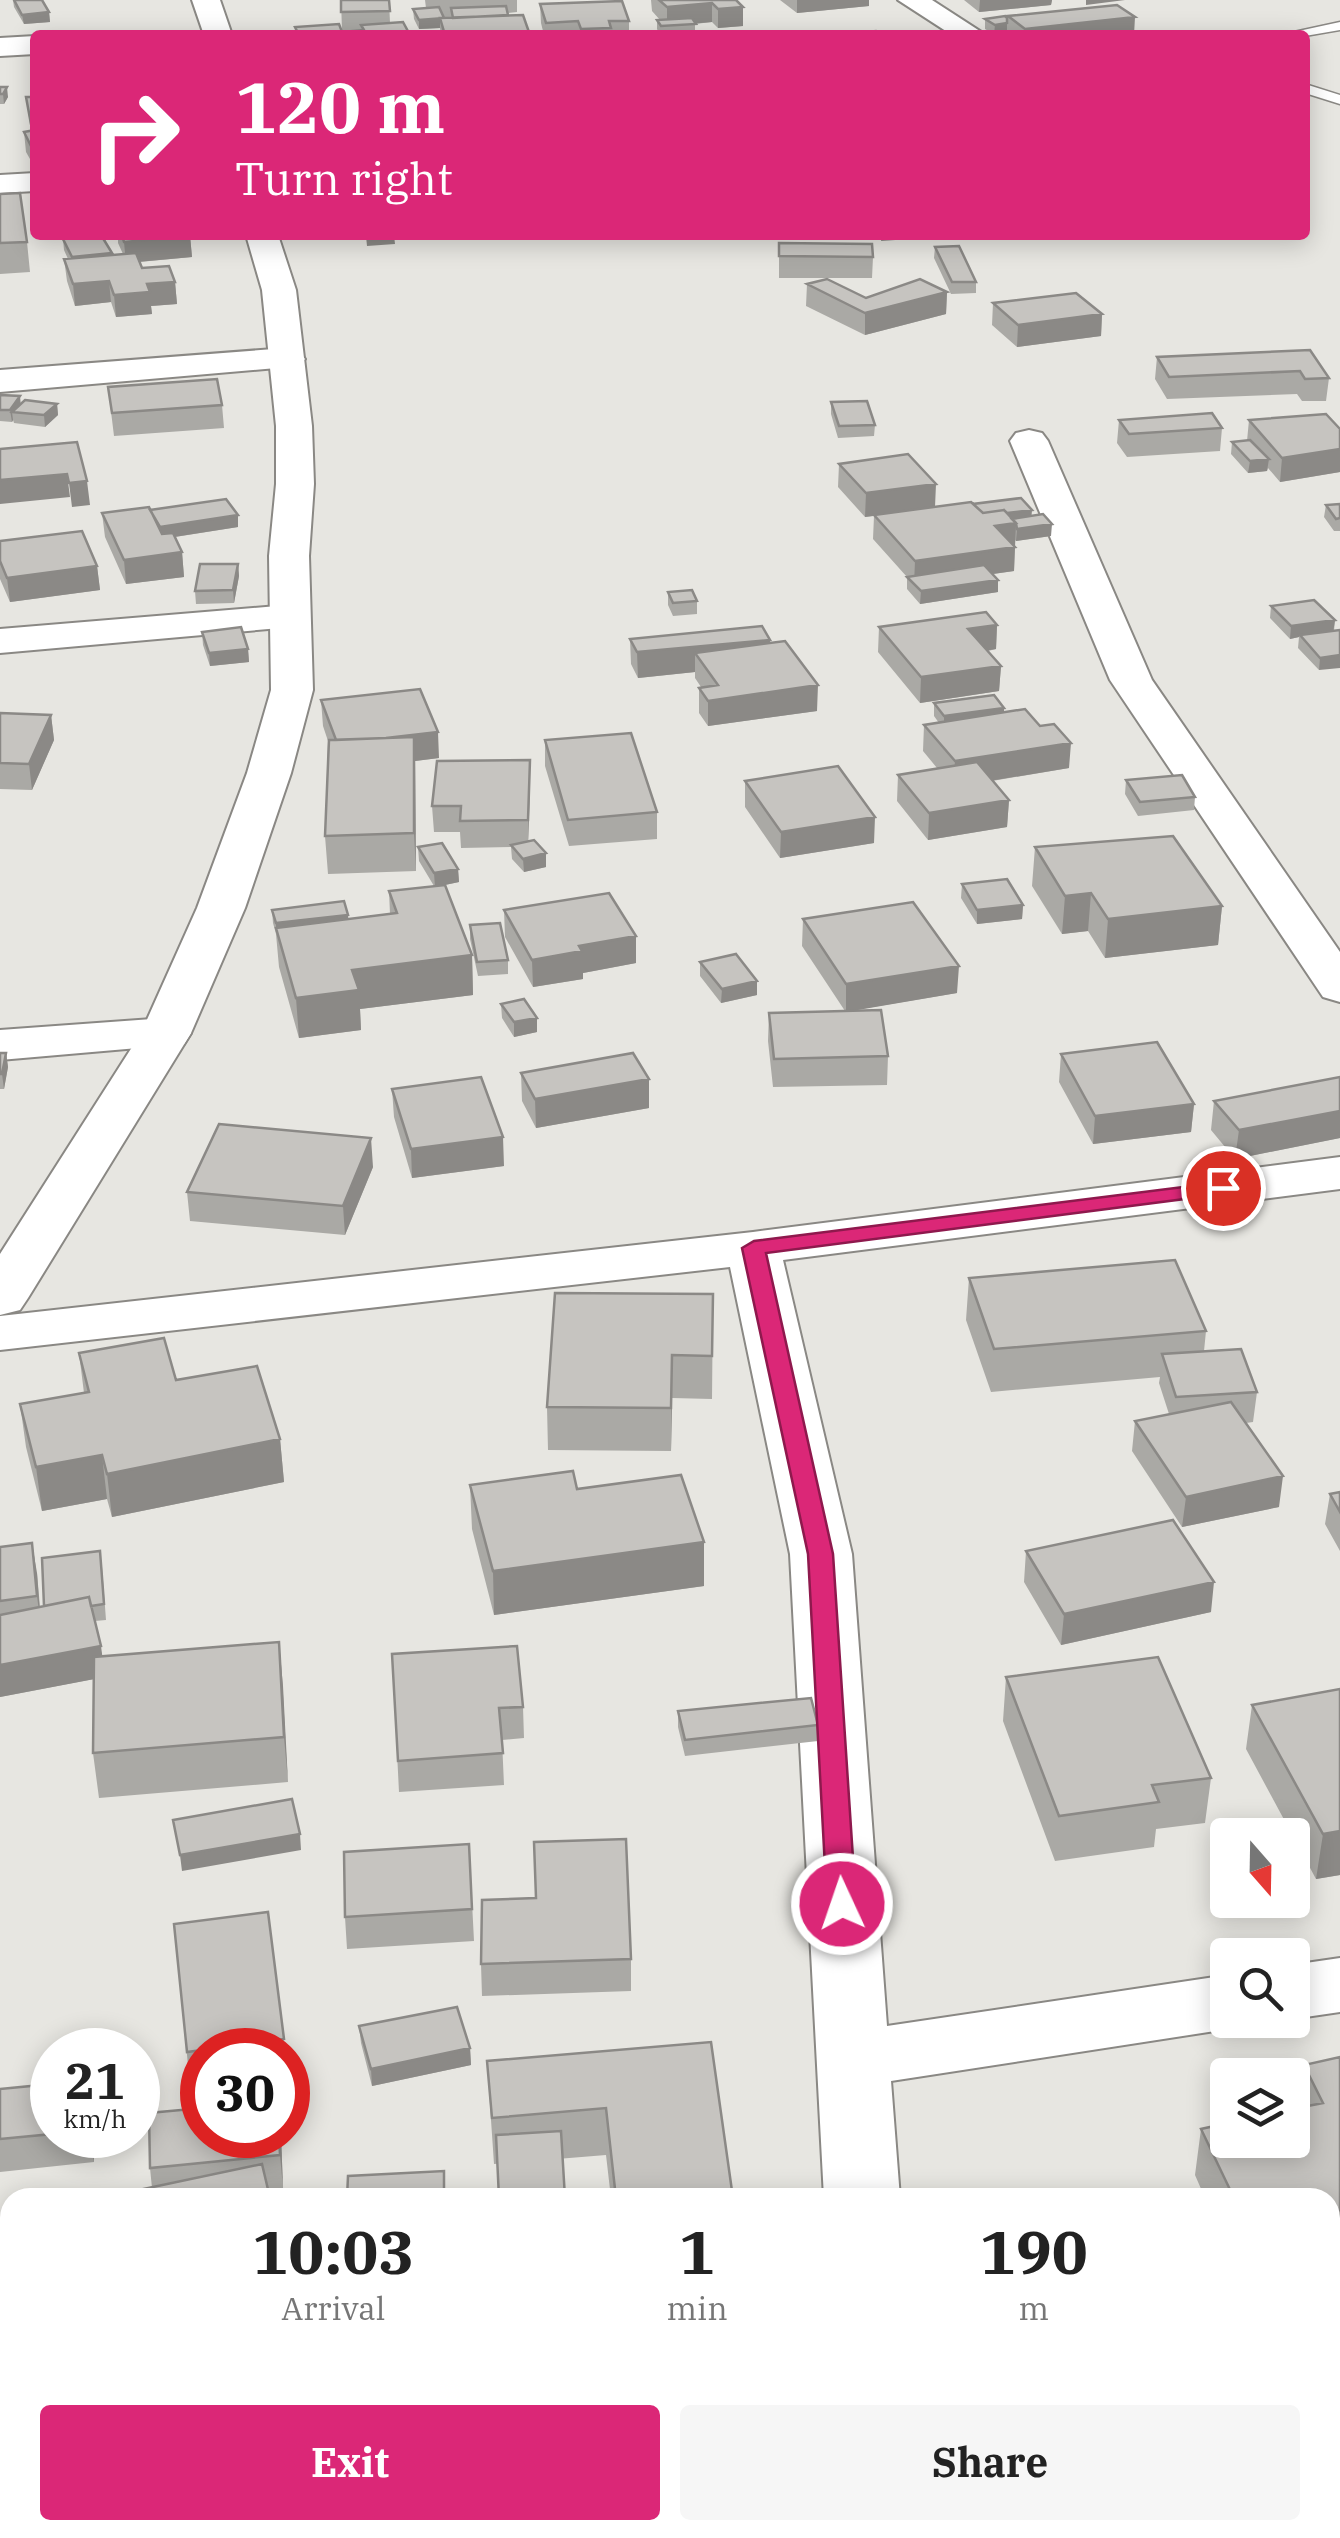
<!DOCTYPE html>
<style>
:root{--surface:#fff;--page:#f6f6f6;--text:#222;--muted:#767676;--accent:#db2777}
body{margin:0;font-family:"IBM Plex Serif",serif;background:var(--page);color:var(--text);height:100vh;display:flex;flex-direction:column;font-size:38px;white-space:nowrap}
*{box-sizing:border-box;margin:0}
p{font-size:32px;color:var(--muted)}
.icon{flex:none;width:55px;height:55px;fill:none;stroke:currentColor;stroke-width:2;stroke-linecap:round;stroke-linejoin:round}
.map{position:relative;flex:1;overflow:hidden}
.details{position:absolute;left:0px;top:2188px;width:1340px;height:352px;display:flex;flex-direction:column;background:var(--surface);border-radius:30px 30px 0 0;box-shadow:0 5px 25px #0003}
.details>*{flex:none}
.hud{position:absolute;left:30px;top:30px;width:1280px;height:210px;border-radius:10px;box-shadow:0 5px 25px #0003;background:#db2777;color:#fff;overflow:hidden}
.needle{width:65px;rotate:160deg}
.controls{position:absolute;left:1210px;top:1818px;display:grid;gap:20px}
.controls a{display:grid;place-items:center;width:100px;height:100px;border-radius:10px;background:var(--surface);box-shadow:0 5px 25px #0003;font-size:50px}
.speed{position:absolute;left:30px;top:2028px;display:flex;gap:20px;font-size:50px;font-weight:700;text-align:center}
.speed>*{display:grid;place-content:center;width:130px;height:130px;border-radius:50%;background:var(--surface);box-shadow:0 5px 25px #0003;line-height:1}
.speed small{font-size:25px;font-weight:400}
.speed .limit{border:15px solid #d22;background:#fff;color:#111}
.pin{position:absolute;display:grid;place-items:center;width:85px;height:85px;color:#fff;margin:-42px;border:5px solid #fff;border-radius:50%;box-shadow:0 2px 10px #0007}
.me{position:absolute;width:110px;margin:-55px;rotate:357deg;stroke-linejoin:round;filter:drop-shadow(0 0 8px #0008)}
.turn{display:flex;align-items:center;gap:35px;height:210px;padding:0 40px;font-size:45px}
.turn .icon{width:130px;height:130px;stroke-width:2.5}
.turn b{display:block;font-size:70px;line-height:85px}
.eta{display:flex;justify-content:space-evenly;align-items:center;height:170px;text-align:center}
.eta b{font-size:60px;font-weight:700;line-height:70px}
.action{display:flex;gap:20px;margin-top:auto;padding:20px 40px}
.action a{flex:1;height:115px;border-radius:10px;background:var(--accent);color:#fff;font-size:40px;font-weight:700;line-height:115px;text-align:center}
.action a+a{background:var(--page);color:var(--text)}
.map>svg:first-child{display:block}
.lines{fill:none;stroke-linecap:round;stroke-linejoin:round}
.lane-casing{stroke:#8a8884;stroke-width:3}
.street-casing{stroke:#8a8884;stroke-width:4}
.secondary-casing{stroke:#8a8884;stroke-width:4}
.lane{fill:#fff;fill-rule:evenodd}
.street{fill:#fff;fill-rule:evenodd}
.secondary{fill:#fff;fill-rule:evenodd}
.wall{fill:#aaa9a5}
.shaded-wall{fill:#8b8986}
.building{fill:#c6c4c0;stroke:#8b8986;stroke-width:2.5}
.route{fill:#db2777;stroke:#8e194d;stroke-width:2.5}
</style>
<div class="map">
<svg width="1340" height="2538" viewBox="0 0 1340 2538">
<rect width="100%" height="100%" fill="#e7e6e1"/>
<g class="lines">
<defs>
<path id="lane" d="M1340,22V30L1305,36L1280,35Z
M1305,84L1340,95V104L1305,93Z"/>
<path id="street" d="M898,0H932L986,35H952Z
M35,36V54L0,56V38Z
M35,173V191L0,193V175Z
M287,348L299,352L305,359L299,366L0,392V370Z
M1029,430L1042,433L1048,441L1152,680L1340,952V1002L1323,997L1110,680L1010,441L1016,433Z
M289,605L303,608L309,617L303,626L0,653V629Z
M166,1018L184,1022L191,1033L184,1044L0,1060V1030Z
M1340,1157V1189L783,1260L852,1554L887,2026L1228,1975V2020H1254L1228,2029L891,2081L900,2198H824L790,1554L730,1267L0,1350V1316L753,1232Z
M1340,1958V2012L1292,2019V1965Z
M849,2530H931L932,2538H850Z"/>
<path id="secondary" d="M192,0H220L232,35H204Z
M246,235H278L296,290L312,426L314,484L309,556L313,690L291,773L245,908L191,1033L28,1298L20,1310L0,1315V1254L141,1033L197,908L247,773L271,690L269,556L276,484V426L262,290Z"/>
</defs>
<use href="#lane" class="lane-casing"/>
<use href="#street" class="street-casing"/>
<use href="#secondary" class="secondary-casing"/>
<use href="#lane" class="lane"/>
<use href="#street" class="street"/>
<use href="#secondary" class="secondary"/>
</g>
<path class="wall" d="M13,0H42L49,12L50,22L24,24L14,7Z
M341,0H389L390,23L410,35H296L295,27L342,31Z
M425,0H517V12L507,13L508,15L530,35H441L440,28L419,29L414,19L413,9L426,8Z
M651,0H736L743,7V26L718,28L712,22L695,24V34L660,35L657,29V20H660L652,11Z
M780,0H869V6L797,13Z
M964,0H1052L1051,5L979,12Z
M540,4L629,21V35H544L541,23Z
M1008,16L1134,35H1007V33L994,34L985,29V19L1007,18Z
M0,87L8,97L4,104H0Z
M26,97H35V166H34L26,152L24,132L31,131Z
M0,194L27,242L30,272L0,274Z
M118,235H190L192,257L139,262L142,268L175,282L177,304L151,306L152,314L116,317L111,302L75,306L67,281L64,259H68L64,250L63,239L112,255L123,254L118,243Z
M779,243L873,257L872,278H779Z
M935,247L976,282V293L951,294L934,258Z
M807,284L866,298L947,292L946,314L865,335L806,306Z
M993,303L1102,314L1101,336L1017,347L992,325Z
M1310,350L1329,378L1326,401H1302L1297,394L1167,399L1155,379L1157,357Z
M108,387L222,405L224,428L114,436Z
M0,395L21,404H57L58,415L45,427L14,423L13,420L12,422L0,421Z
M831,402L875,425L874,436L838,438L831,414Z
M1119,420L1222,428L1220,451L1127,457L1117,443Z
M1249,420L1340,429V472L1280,482L1268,468L1267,471L1248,473L1231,454L1232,442L1247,441Z
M839,464L935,507L973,504L1031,516L1051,536L1016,541L1015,540L1014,571L993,574L998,592L920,604L907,589V577L873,539L874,516L865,517L838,487Z
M1340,504V531H1334L1324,517L1326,505Z
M150,510L238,527L175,537L182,552L184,577L126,584L105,537L102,513Z
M0,541L97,566L100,590L10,602L0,579Z
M238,564L239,576L234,603L196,604L195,591Z
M668,592L697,601V614L673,616L668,605Z
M1271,606L1335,620L1334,631L1319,670L1298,648L1299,637L1290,639L1270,618Z
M997,625L996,649L988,651L1001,666L999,691L920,703L878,652L879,627Z
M202,632L248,649L249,662L210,666L203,645Z
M630,639L770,640V643L817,711L708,726L699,713V688L701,687L695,678V672L638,678L631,664Z
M321,700L439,758L415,761L416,871L328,874L325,836L328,741L323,726Z
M934,703L1004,708V713L1069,768L992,781L1009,800L1007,827L928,840L897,801L898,775L937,768L923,751L924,725L939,723L934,716Z
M0,713L51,715L54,740L32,790L0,789Z
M545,740L657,812V839L569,846L545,766Z
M530,760L528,841L546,867L524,872L512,859L511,847L461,848L460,832H434L432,806Z
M1126,780L1195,797L1194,810L1138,816L1125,794Z
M745,781L874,843L780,858L745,807Z
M418,847L458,869L459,882L445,885L472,955L473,995L360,1009L361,1030L299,1038L279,967L276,934L273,923L272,910L348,915V919L390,914L389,891L434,886L419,861Z
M1035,847L1222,906L1218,945L1105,958L1088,931L1062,934L1032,886Z
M962,884L1023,905L1022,919L977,924L961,898Z
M504,910L636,963L583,973V979L533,987L505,937Z
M803,919L957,993L849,1011L888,1056L887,1085L773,1087L768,1041L769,1013L845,1011L802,946Z
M470,925L508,960V974L478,976L470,939Z
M700,962L757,995L721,1003L700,976Z
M501,1004L537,1032L514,1037L502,1018Z
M0,1053H6L8,1067L4,1089H0Z
M1061,1054L1194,1104L1191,1132L1093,1144L1059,1082Z
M521,1073L649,1108L536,1128L522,1101Z
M1340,1077V1138L1235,1159L1211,1130L1214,1101Z
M392,1089L504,1166L412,1178L394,1117Z
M373,1167L345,1235L190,1221L187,1192Z
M969,1278L1206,1331L1204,1351L1257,1392L1253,1422L1246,1423L1279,1507L1182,1527L1132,1451L1135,1421L1169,1414L1159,1383L1160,1377L991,1392L966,1320Z
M713,1294L712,1399L672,1398L671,1451L548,1450L547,1407Z
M79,1353L176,1380L280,1439L284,1482L112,1517L107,1499L42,1511L26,1447L20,1404L84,1393Z
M470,1485L577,1489L704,1542V1586L494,1615L472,1529Z
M1340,1492V1551L1325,1524L1330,1494Z
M0,1547L37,1573L40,1607L44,1606L102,1567L106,1620L95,1621L102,1656L279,1642L288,1782L99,1798L93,1753L94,1679L0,1697Z
M1026,1551L1211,1612L1061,1645L1024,1582Z
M392,1654L523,1707L524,1738L502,1740L504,1785L399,1792Z
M1006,1677L1211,1778L1205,1823L1156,1829L1154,1847L1055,1861L1003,1721Z
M1340,1689V1875L1316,1879L1246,1749L1252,1705Z
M678,1711L818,1725V1741L685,1756L678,1727Z
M469,1844L474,1941L347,1949L345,1917Z
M268,1912L285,2050H202V2083L190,2085L174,1924Z
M631,1959V1991L482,1996L481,1964Z
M359,2026L470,2048L471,2065L372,2086L361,2043Z
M711,2042L733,2198H611L606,2155L494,2164L487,2061Z
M1340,2057V2289L1330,2292V2198H1205L1195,2175L1201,2129L1297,2108L1304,2065Z
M52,2084V2135H94V2162L0,2172V2089Z
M281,2135L283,2188L268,2189L152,2188L150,2168Z
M370,2530H560V2538H371Z
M1157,2530H1322L1325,2538H1156Z"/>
<path class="shaded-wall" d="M797,0H869V6L797,13Z
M980,0H1052L1051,5L979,12Z
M1086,0H1125L1086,5Z
M712,3V22L667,26V7Z
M743,7V26L718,28V9Z
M49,12L50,22L24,24L22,15Z
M1135,17L1134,35H1024L1025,29Z
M440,18V28L419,29V20Z
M1007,23V33L994,34L995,25Z
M7,87L8,97L4,104L3,94Z
M31,146H35V166H34Z
M301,235H333V236L301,239Z
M394,235L395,244L367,246L366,236Z
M882,235H967L881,241Z
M190,236L192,257L126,263L124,242Z
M109,281L111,302L75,306L73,284Z
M175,282L177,304L151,306L152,314L116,317L114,295L147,284Z
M947,292L946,314L865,335V313Z
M1102,314L1101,336L1017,347L1018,325Z
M20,396L21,407L12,412L13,420L12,422L10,410Z
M57,404L58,415L45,427L44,415Z
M1340,449V472L1280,482L1282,458Z
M1269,459L1267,471L1248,473L1250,461Z
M67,474L70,497L0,504V480Z
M87,481L90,505L72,507L69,483Z
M936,484L935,507L865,517L866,493Z
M1032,510L1031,522L1016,524L1015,547L978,517Z
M238,515V527L161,539L160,527Z
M1052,524L1051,536L1016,541L1017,529Z
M1015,547L1014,571L914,585L915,561Z
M182,552L184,577L126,584L124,560Z
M238,564L239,576L234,603L233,590Z
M97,566L100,590L10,602L7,578Z
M998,580V592L920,604L921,591Z
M1335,620L1333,633L1300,635L1299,637L1290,639L1291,626Z
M997,625L996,649L967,654L968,629Z
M770,640L769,665L695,653V672L638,678L637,652Z
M248,649L249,662L210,666L209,653Z
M1340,655V668L1319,670L1320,658Z
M1001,666L999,691L920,703L921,677Z
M818,685L817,711L708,726V701Z
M1004,708V721L944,729V716Z
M51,715L54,740L32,790L29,764Z
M438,732L439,758L415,761L416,871L414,833L337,744Z
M1071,743L1069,768L953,787L955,761Z
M530,760V786L528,847V820Z
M1009,800L1007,827L928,840L929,813Z
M875,817L874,843L780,858L781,832Z
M546,853V867L524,872L523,859Z
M458,869L459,882L435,887L434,873Z
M1091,893L1088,931L1062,934L1065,896Z
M1023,905L1022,919L977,924V910Z
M1222,906L1218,945L1105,958L1108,919Z
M348,915L349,929L276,931V923Z
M636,936V963L583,973V979L533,987L532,960L579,946Z
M472,955L473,995L360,1009L361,1030L299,1038L296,998L352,970Z
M959,966L957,993L846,1012V984Z
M757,981V995L721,1003L722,989Z
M537,1018V1032L514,1037V1022Z
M6,1053L8,1067L4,1089L2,1074Z
M649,1079V1108L536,1128L535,1099Z
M1194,1104L1191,1132L1093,1144L1095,1116Z
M1340,1111V1138L1235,1159L1239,1130Z
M503,1137L504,1166L412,1178L411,1149Z
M371,1138L373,1167L345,1235L343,1206Z
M672,1355V1398L671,1451V1408Z
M280,1439L284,1482L112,1517L107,1474Z
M102,1455L107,1499L42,1511L36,1467Z
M1283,1476L1279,1507L1182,1527L1186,1497Z
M704,1542V1586L494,1615L493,1571Z
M32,1543L37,1573L41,1627L37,1596Z
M1214,1582L1211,1612L1061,1645L1064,1614Z
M279,1642L283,1686L288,1782L284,1737Z
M101,1646L105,1677L0,1697V1665Z
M1340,1831V1875L1316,1879L1323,1834Z
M300,1834L301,1850L182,1871L180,1855Z
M470,2048L471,2065L372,2086L371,2069Z
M90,2135H94V2162Z
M279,2135H281L283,2188L280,2155Z
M1340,2245V2289L1330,2292V2247Z"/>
<path class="building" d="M14,0H42L49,12L22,15Z
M341,0H389L390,11L341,12Z
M659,0H736L743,7L718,9L712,3L667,7Z
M622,1L629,21H609L611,28L581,29L578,21L546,23L540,4Z
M1117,5L1135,17L1025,29L1008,16Z
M506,6L508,15L453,18L451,8Z
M439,7L444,18L419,20L413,9Z
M523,15L530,35H445L440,18Z
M1005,16L1007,18V23L995,25L985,19Z
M692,18L696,24L661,26L657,20Z
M403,22L410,35H299L295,27L339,24L342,32L364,30L361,25Z
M876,31L881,35H836Z
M0,87H7L3,94H0Z
M26,97H35V124H31Z
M35,130V146H31L24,132Z
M20,193L27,242L0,243V194Z
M101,235L112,253L72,257L63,239Z
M122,235H190V236L124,242Z
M779,243L872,244L873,257L779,256Z
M959,246L976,282H952L935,247Z
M136,253L142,268L169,266L175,282L147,284L150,292L114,295L109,281L73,284L64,259Z
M827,279L866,298L920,279L947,292L865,313L807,284Z
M1076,293L1102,314L1018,325L993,303Z
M1310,350L1329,378L1305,379L1300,371L1169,377L1157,357Z
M217,379L222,405L112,413L108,387Z
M0,395L20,396L10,410H0Z
M25,400L57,404L44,415L12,412Z
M867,401L875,425L839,426L831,402Z
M1212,413L1222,428L1129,434L1119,420Z
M1326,414L1340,429V449L1282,458L1249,420Z
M1250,440L1269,459L1250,461L1232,442Z
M77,442L87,481L69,483L67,474L0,480V449Z
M908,454L936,484L866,493L839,464Z
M1021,498L1032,510L1007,513L1004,510L983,513L973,504Z
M226,499L238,515L160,527L150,510Z
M971,502L983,513L1004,510L1016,523L995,526L1015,547L915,561L874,515Z
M1340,504V518L1336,519L1326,505Z
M149,507L162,534L173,533L182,552L124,560L102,513Z
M1043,514L1052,524L1017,529L1016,523L1012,519Z
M82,531L97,566L7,578L0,561V541Z
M200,564H238L233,590L195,591Z
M984,565L998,580L921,591L907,577Z
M692,590L697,601L673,603L668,592Z
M1314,600L1335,620L1291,626L1271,606Z
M986,612L997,625L968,629L1001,666L921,677L879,627Z
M762,626L770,640L637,652L630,639Z
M241,627L248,649L209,653L202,632Z
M1340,630V655L1320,658L1300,635Z
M785,641L818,685L708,701L699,688L718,685L695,653Z
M420,689L438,732L386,738L336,740L321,700Z
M994,695L1004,708L944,716L934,703Z
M1025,709L1040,726L1054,724L1071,743L955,761L924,725Z
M0,713L51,715L29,764L0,763Z
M631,733L657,812L568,820L545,740Z
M414,737V833L325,836L329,740Z
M530,760L528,820L460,821L461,806H432L437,761Z
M977,762L1009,800L929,813L898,775Z
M838,766L875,817L781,832L745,781Z
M1182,775L1195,797L1140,802L1126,780Z
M1173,836L1222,906L1108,919L1091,893L1065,896L1035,847Z
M534,840L546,853L523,859L511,845Z
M442,843L458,869L434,873L418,847Z
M1007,879L1023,905L977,910L962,884Z
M445,885L472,955L352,970L359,990L296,998L276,928L397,913L389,891Z
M609,893L636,936L579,946L582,951L532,960L504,910Z
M344,901L348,915L276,923L272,910Z
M913,902L959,966L846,984L803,919Z
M500,923L508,960L477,962L470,925Z
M736,954L757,981L722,989L700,962Z
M524,999L537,1018L514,1022L501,1004Z
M881,1010L888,1056L774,1059L769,1013Z
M1157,1042L1194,1104L1095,1116L1061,1054Z
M0,1053H6L2,1074H0Z
M633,1053L649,1079L535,1099L521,1073Z
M481,1077L503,1137L411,1149L392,1089Z
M1340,1077V1111L1239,1130L1214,1101Z
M219,1124L371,1138L343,1206L187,1192Z
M1175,1260L1206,1331L994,1349L969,1278Z
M555,1293L713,1294L712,1356L672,1355L671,1408L547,1407Z
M164,1338L176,1380L257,1366L280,1439L107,1474L102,1455L36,1467L20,1404L89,1392L79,1353Z
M1241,1349L1257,1392L1176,1397L1162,1354Z
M1231,1402L1283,1476L1186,1497L1135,1421Z
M573,1471L577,1489L681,1475L704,1542L493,1571L470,1485Z
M1340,1492V1512L1330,1494Z
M1173,1520L1214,1582L1064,1614L1026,1551Z
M32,1543L37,1596L0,1601V1547Z
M100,1551L104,1604L91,1606L89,1597L44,1606L42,1558Z
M89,1597L101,1646L0,1665V1615Z
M279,1642L284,1737L93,1753L94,1657Z
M517,1646L523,1707L499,1708L503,1753L398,1761L392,1654Z
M1158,1657L1211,1778L1152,1785L1159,1802L1059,1816L1006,1677Z
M1340,1689V1831L1323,1834L1252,1705Z
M811,1698L818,1725L685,1740L678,1711Z
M292,1799L300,1834L180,1855L173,1820Z
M626,1839L631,1959L481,1964L482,1900L536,1898L534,1842Z
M469,1844L472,1909L345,1917L344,1852Z
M268,1912L284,2039L187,2052L174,1924Z
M457,2007L470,2048L371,2069L359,2026Z
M711,2042L733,2198H616L606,2108L492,2118L487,2061Z
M1340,2057V2245L1330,2247V2198H1234L1201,2129L1228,2123V2140H1292V2109L1323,2103L1304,2065Z
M52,2084V2134L0,2139V2089Z
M202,2108V2135H279L280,2155L150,2168L149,2113Z
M561,2131L565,2198H499L496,2135Z
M262,2164L270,2198H135L134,2191Z
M444,2171V2198H347L348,2176Z
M10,2324V2373L9,2374L0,2336V2327Z
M10,2386V2530H57L58,2538H0V2388Z
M161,2530H294L296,2538H163Z
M1167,2530H1322L1325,2538H1170Z"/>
<path class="route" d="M1223,1182L1231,1184L1234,1188L1231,1193L766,1253L833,1554L856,1904L852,1911L842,1914L831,1911L827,1904L808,1554L742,1248L754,1241Z"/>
</svg>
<div class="controls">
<a><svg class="needle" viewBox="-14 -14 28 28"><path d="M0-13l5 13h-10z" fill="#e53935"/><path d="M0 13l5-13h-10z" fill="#767676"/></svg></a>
<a><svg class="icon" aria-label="search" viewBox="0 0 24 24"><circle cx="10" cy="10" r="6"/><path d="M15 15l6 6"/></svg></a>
<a><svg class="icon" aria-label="layers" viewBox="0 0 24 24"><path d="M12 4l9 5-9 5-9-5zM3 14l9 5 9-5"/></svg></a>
</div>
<div class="speed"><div>21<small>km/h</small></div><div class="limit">30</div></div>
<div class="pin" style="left:1223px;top:1188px;background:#d93025"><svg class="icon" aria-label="arrive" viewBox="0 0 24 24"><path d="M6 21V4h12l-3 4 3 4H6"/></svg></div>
<svg class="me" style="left:842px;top:1904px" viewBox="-20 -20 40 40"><circle r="17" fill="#db2777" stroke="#fff" stroke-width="3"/><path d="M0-11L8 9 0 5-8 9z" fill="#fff"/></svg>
<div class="hud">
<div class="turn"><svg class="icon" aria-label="right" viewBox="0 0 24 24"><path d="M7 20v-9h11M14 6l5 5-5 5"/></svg><div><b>120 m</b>Turn right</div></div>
</div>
<section class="details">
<div class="eta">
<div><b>10:03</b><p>Arrival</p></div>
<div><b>1</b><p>min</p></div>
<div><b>190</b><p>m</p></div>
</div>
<div class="action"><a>Exit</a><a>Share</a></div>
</section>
</div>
